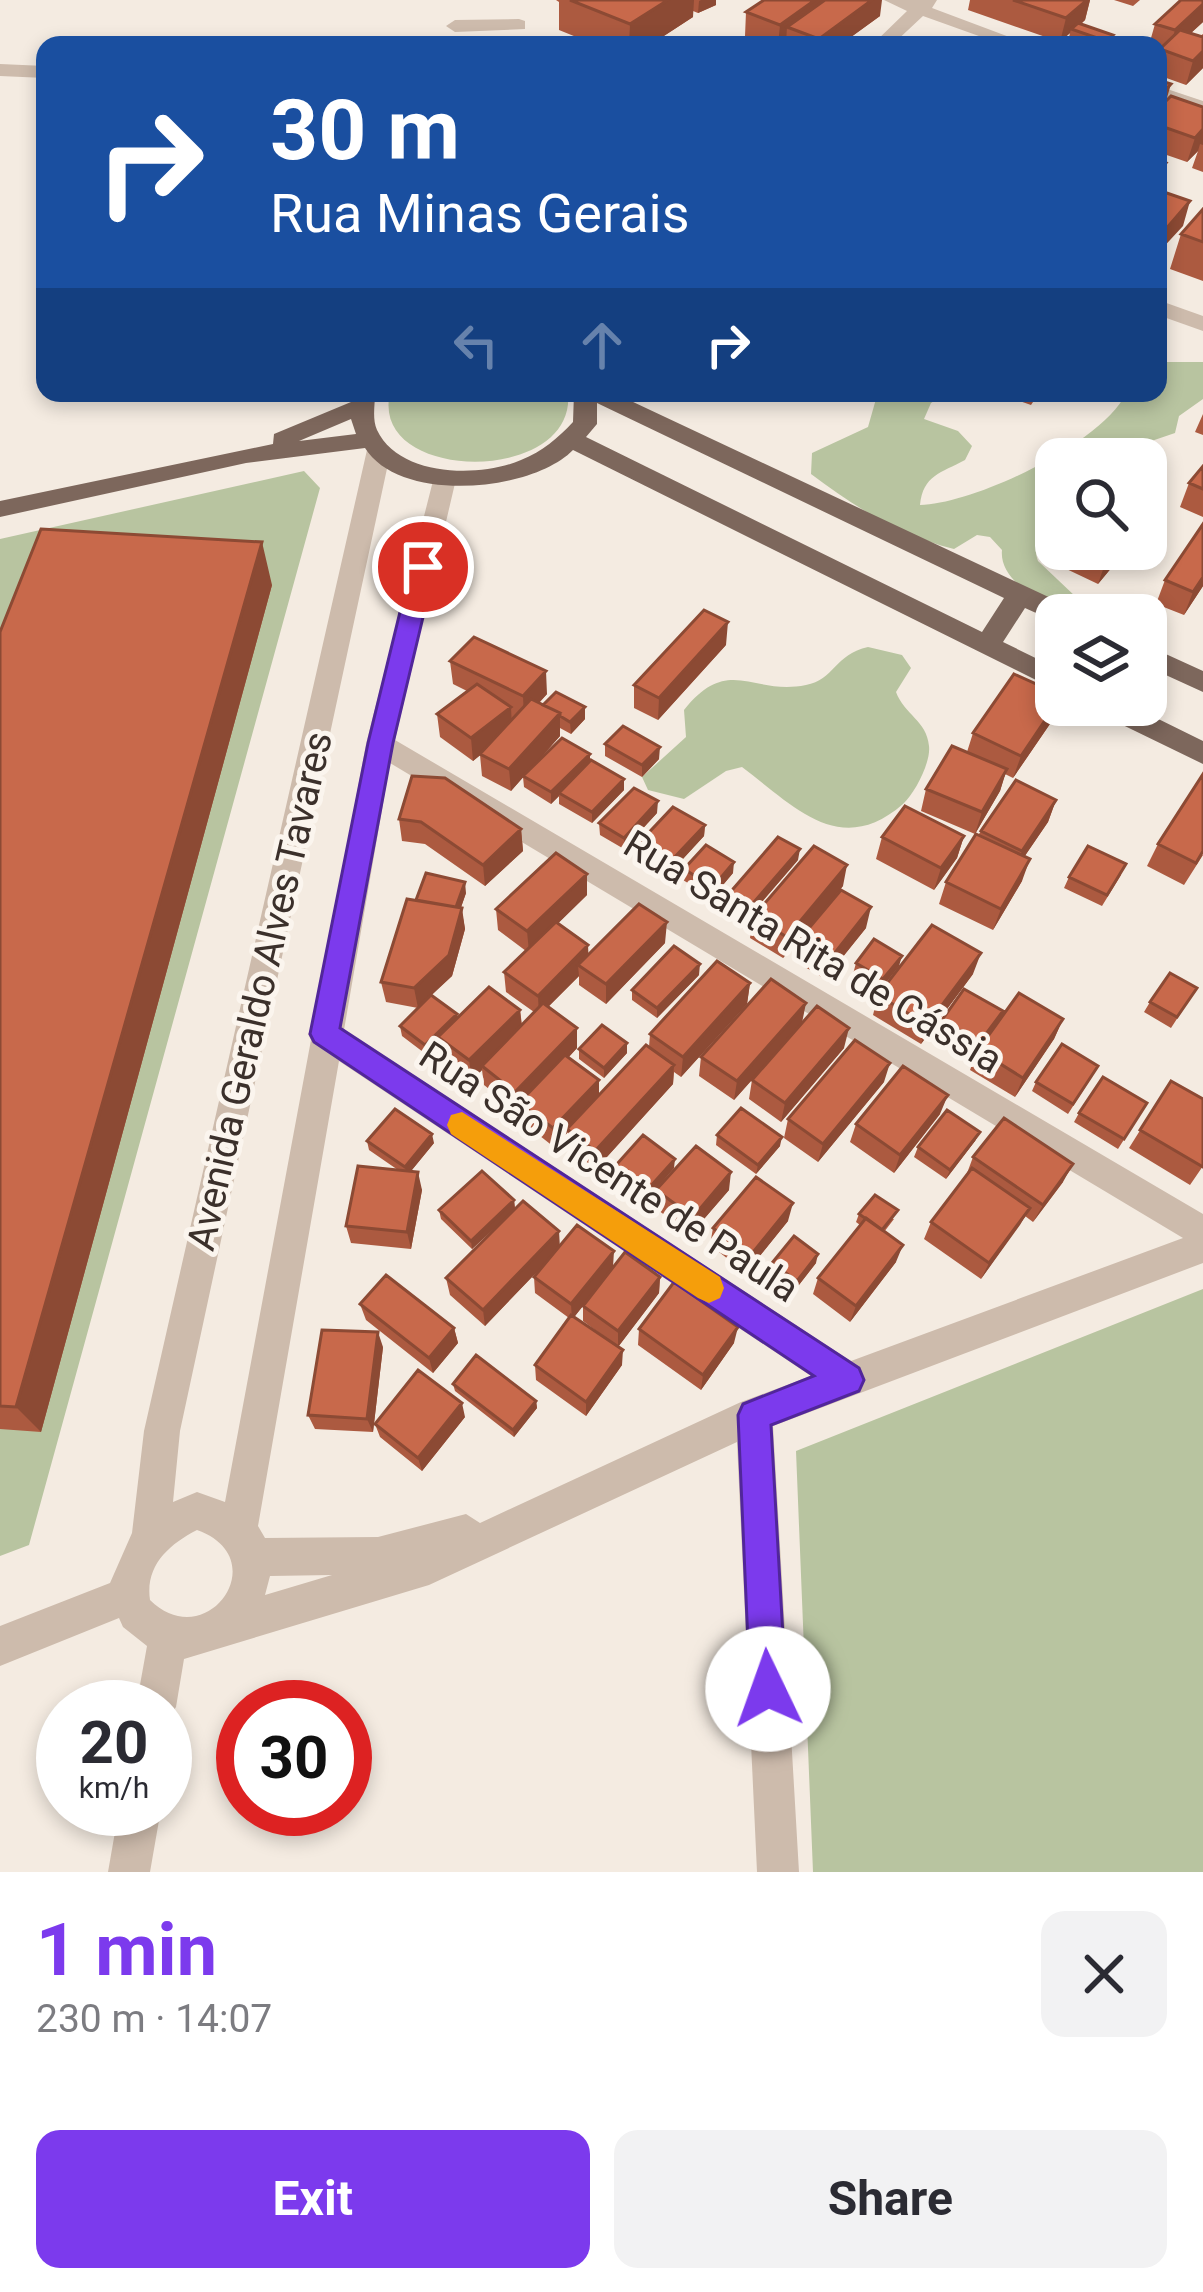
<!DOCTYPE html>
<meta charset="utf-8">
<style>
:root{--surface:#fff;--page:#f2f2f3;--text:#2b2b33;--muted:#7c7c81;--accent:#7c3aed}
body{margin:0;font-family:Roboto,sans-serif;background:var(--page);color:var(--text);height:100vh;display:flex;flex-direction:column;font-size:45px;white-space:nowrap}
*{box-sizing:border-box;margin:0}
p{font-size:39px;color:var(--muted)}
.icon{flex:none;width:66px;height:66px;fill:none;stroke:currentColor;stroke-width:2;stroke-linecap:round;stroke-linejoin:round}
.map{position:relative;height:1872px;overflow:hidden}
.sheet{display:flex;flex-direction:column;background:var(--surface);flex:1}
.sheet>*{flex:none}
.banner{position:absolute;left:36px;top:36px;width:1131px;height:366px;border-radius:24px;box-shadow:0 6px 18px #0003;background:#1a4fa0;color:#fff;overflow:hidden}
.fabs{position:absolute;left:1035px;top:438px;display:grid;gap:24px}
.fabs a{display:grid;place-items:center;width:132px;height:132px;border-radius:24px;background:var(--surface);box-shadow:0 6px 18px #0003;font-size:60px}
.speed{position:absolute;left:36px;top:1680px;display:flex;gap:24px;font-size:60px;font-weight:700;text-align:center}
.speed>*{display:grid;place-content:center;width:156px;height:156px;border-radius:50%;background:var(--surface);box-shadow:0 6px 18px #0003;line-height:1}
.speed small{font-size:30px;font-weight:400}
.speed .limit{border:18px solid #d22;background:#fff;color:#111}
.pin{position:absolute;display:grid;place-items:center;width:102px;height:102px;color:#fff;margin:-51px;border:6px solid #fff;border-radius:50%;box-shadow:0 3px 12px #0007}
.me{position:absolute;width:132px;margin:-66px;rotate:357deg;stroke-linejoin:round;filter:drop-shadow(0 0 9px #0008)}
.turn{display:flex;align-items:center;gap:42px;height:252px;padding:0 36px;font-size:54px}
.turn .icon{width:156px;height:156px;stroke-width:2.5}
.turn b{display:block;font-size:84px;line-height:102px}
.lanes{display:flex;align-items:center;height:114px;padding:0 36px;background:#0003;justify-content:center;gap:60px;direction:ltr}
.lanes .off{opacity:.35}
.round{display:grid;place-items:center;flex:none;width:126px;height:126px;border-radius:24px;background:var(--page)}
.summary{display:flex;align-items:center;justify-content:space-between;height:204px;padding:0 36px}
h1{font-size:72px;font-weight:700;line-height:90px;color:var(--accent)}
.primary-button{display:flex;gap:24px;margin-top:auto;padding:24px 36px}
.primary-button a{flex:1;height:138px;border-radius:24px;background:var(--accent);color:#fff;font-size:48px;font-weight:700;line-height:138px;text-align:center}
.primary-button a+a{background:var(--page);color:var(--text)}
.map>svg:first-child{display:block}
.green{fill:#b8c4a0}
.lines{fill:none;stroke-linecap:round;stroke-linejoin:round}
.minor{fill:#cdbbac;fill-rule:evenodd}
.major{fill:#7d675c;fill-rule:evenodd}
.wall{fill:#ac5a40}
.shaded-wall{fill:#8c4a34}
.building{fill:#c8694b;stroke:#8c4a34;stroke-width:3}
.route{fill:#7c3aed;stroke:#51269a;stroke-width:3}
.slow{fill:#f59e0b}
.labels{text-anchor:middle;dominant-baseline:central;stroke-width:10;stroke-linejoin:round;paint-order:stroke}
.street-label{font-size:39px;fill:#3b302b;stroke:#fbf5ee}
</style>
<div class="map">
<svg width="1203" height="1872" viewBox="0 0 1203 1872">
<rect width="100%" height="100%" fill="#f4ebe1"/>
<path class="green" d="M1158,362H1203V399L1179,416L1175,433L1125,450L1121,459H1056V519C1042,531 1031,541 1038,561L1095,615C1063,614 998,588 1002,550L990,537L977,535L954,549C898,535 857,508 811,474L812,453L868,427L876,399L889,393H946L931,403L924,419L958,431L972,446L965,460C941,473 923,475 920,505C974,504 1103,443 1126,393H1158Z
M390,393H568C577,485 369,484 390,393Z
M304,471L320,488L29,1545L0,1556V539Z
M868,647L902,655L911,668L896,692C904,714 927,721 929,746C931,762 915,793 903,804C840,859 794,806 742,767L726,771L684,799L648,790L642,777L686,737L684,710C729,654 752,696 806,685C834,680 835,654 868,647Z
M1203,1289V1872H813L796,1451Z"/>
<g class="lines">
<path class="minor" d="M884,0H937L932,8L1031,45H1004L923,16L892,45H872L907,11Z
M519,19L525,21V29L455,32L446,26L455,20Z
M0,64L45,66V78L0,76Z
M1158,86L1203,101V114L1158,99Z
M1158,300L1203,316V331L1158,315Z
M379,442L391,450L180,1431L173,1502L197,1492L225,1502L311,1040L308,1034L314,1024L366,744L435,473L444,471L456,479L395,740L1203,1214V1263L773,1426L799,1872H757L737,1442L429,1585L184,1659L176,1707L165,1723V1707H136L147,1646L123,1627L119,1618L0,1666V1626L110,1583L132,1533L144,1431L367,450ZM390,763L1183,1238L851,1361L344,1030ZM339,1061L811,1376L741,1402L480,1523L466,1514L378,1537L265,1538L258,1526ZM197,1530C276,1558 207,1656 150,1600C145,1566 168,1545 197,1530ZM332,1575L265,1595L270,1576Z
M119,1809H161L150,1872H108Z"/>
<path class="major" d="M351,393H375C375,405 372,419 377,430C399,477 480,478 521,460C543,451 557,439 573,422L574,393H614L1072,608L1076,615H1056V622L1025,608L1003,642L1056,668V690L573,450C532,492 400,504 365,448L246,463L0,517V501L273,444L274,434L351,402ZM597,403L1004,598L982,632L586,437L597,424ZM351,419L356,434L299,441Z
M1146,645L1203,671V692L1146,666Z
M1092,705H1130L1203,741V764L1096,712Z"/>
</g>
<path class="wall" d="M556,0H716V5L698,13L693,11V17L650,45H596L559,30V2Z
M970,0H1090L1085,20L1081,24L1111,45H1079L1068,41L1070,33L1060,42L968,10Z
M1114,0H1140L1133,6Z
M1203,0V22L1191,33L1200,36L1203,34V68L1186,85L1158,75V45H1149L1155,24Z
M746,12L880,16L840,45H786V43L768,45L745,36Z
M1158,80L1167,101L1203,107V172L1192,168L1198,151L1187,162L1158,152Z
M1203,209V281L1170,269L1181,234Z
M996,393H1039L1031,405Z
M1203,414V435L1195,432Z
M1203,466V517L1180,507L1189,483Z
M1063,549H1127L1098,584L1058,565Z
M1165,580L1203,586L1184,615L1156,604Z
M272,585L41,1432L0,1429V632Z
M726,645L658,720L634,708V685Z
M450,661L547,694L539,703L543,705L585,707V719L571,734L560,728V736L537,762L590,754V761L624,779V790L592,823L559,804V796L551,804L524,787L523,777L511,791L482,776L480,755L473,761L440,737L437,714L467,691L453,684Z
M1054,718L1013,778L1005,774L1000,791L975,834L921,811L926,789L967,752L973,733Z
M605,744L659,759L642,777L605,756Z
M1056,800L1048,822L1024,857L1022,881L993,930L939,904L946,882L981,831Z
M657,813L624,849L600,835L599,823Z
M399,819L521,829L523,851L485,886L425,844L402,841Z
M705,825L704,836L670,873L638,854L639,843Z
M964,836L957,858L934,890L876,859L882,837Z
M1158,844L1203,855L1184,885L1147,866Z
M798,860L747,919L726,906L727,896Z
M684,869L733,873L712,898L683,880Z
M1121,875L1102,906L1064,888L1069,877Z
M843,886L783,958L750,938L753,917Z
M466,893L461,907L465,929L452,976L431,995L457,1018L520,1010L522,1025L534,1012L506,992L504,972L526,951L498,930L496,909L587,895L558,923L588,954L665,943L606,1004L579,985V976L548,1007L577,1048L569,1057L599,1080V1095L649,1047L650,1034L750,983L747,1004L681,1077L674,1072L673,1084L596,1169L568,1148V1132L554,1147L521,1121L520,1108L517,1111L484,1085L482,1070L472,1080L441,1057L439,1043L427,1055L402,1036L400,1026L418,1008L386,1002L381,982L416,900Z
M866,928L825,979L795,961L799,940Z
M856,963L899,966L880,990L853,974Z
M973,974L921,1044L873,1015L878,995Z
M699,975L657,1018L632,1000V990Z
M1197,988L1171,1028L1144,1012L1150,1002Z
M1003,1011L999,1021L1063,1019L1054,1039L1015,1097L970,1070L977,1051L976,1052L938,1030L942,1020Z
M802,1023L844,1048L781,1122L749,1099L752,1080L734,1100L699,1076L701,1057Z
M579,1049L627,1053L604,1078L579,1059Z
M1093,1075L1068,1114L1032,1091L1036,1082Z
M1171,1081L1203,1166L1190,1185L1129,1148Z
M884,1082L818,1162L784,1138L788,1119Z
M1147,1103L1118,1149L1074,1122L1079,1113Z
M940,1114L894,1173L850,1142L856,1124Z
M980,1132L975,1141L946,1179L914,1157L918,1147Z
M717,1135L780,1146L756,1174L716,1145Z
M367,1141L434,1143L411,1171L422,1190L411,1249L351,1243L346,1226L398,1170L369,1150Z
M973,1157L1063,1182L1033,1222L1025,1216L981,1279L924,1239L931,1222L966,1176Z
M674,1168L640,1207L607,1183L608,1174Z
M656,1190H729L691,1234L655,1208Z
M514,1200L515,1209L472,1249L441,1219L439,1210Z
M859,1214L894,1219L884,1232L896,1262L850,1322L813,1294L818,1278L860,1225L856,1222Z
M788,1221L746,1273L710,1245L713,1228Z
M560,1246L613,1267L660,1277L659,1293L618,1347L583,1321V1306L574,1317L622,1365L586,1416L536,1380L535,1365L569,1318L535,1293L534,1277L545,1263L485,1326L450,1295L446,1278Z
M772,1263H816L795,1290L770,1271Z
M360,1304L454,1328L458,1343L433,1373L366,1320Z
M639,1329L734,1343L701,1390L638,1345Z
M383,1347L373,1432L315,1429L308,1415Z
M453,1384L536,1401L537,1408L514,1437L455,1391Z
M465,1417L422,1471L380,1437L375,1424Z"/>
<path class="shaded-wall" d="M668,0H694L693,17L650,45H629L630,24Z
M701,0H716V5L698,13L699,1Z
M815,0H843L787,27L786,43L778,45L780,25Z
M872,0H882L880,16L840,45H818L819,39Z
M1087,0H1090L1085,20L1074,30L1071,29L1070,33L1060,42L1066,18Z
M1203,4V22L1168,54L1175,30Z
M1203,51V68L1186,85L1193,61Z
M1171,84L1164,108L1158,115V98Z
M1203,129V145L1200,144L1198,151L1187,162L1195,138Z
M1166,163L1159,187L1158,188V172Z
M1190,201L1183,226L1158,253L1159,237Z
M262,542L272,585L41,1432L16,1407Z
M1116,549H1127L1098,584L1106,561Z
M1203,577V586L1184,615L1193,592Z
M728,622L726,645L658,720L659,698Z
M546,671L547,694L524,719L523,696Z
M1056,705H1059L1054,718L1013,778L1021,756Z
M511,707L512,730L473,761L471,738Z
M585,707V719L571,734L570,722Z
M560,713V736L511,791L509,769Z
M660,747L659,759L642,777V765Z
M590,754V765L559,793V796L551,804V792Z
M1007,769L1000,791L975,834L982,812Z
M624,779V790L592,823V812Z
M1056,800L1048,822L1014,872L1022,851Z
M658,801L657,813L624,849V838Z
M705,825L704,836L670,873V862Z
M521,829L523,851L485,886L483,865Z
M964,836L957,858L934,890L941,868Z
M800,849L798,860L747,919L748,909Z
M1030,859L1022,881L993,930L1001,909Z
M734,862L733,873L712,898L713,887Z
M847,865L843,886L783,958L787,937Z
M587,874V895L529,952L527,931Z
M465,882L466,893L457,919L455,908Z
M871,907L866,928L825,979L830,959Z
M462,908L465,929L452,976L418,1008L414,988Z
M667,922L665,943L606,1004V984Z
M588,945L589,966L578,965L579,976L539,1016L538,996Z
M981,953L973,974L921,1044L927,1025Z
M902,956L899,966L880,990L883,979Z
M700,964L699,975L657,1018V1008Z
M750,983L747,1004L681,1077L683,1057Z
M806,1003L802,1023L734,1100L737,1081Z
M520,1010L522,1030L482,1066V1070L472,1080L469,1060Z
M457,1014L458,1025L438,1037L439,1043L427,1055L425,1045Z
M1063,1019L1054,1039L1015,1097L1023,1078Z
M577,1028V1048L523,1105L519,1103L520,1108L517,1111L515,1092Z
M849,1028L844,1048L781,1122L785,1103Z
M627,1043V1053L604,1078V1068Z
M890,1063L884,1082L818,1162L823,1144Z
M674,1065L673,1084L596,1169L595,1151Z
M599,1080V1099L554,1147L553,1128Z
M948,1095L940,1114L894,1173L900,1155Z
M980,1132L975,1141L946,1179L950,1170Z
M432,1134L434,1143L407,1176L405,1167Z
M782,1137L780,1146L756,1174L758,1165Z
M675,1159L674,1168L640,1207V1198Z
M1073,1164L1063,1182L1033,1222L1043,1205Z
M418,1172L422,1190L411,1249L407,1232Z
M731,1172L729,1190L691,1234L693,1217Z
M514,1200L515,1209L472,1249L471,1241Z
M793,1203L788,1221L746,1273L750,1256Z
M1030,1208L1020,1225L981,1279L989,1263Z
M559,1231L560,1248L485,1326L483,1310Z
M903,1245L896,1262L850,1322L856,1306Z
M614,1251L613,1267L572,1320L571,1304Z
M818,1254L816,1263L795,1290L797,1281Z
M660,1277L659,1293L618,1347V1331Z
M738,1327L734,1343L701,1390L703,1375Z
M454,1328L458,1343L433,1373L429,1358Z
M378,1332L383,1347L373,1432L367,1419Z
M623,1350L622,1365L586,1416V1402Z
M536,1401L537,1408L514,1437L513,1430Z
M462,1403L465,1417L422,1471L418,1458Z"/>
<path class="building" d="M570,0H668L630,24Z
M764,0H815L780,25L746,12Z
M825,0H872L819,39L787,27Z
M1013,0H1087L1066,18Z
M1181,0H1203V4L1175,30L1155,24Z
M1078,23L1113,35L1106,41L1071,29Z
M1180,30L1203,37V51L1193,61L1160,49Z
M907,40L924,45H901Z
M1158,80L1171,84L1158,98Z
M1171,96L1203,107V129L1195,138L1158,125V109Z
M1158,160L1166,163L1158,172Z
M1158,190L1190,201L1159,237L1158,236Z
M1203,209V242L1181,234Z
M1203,466V489L1189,483Z
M1203,524V577L1193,592L1165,580Z
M41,529L262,542L16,1407L0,1406V632Z
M1081,549H1116L1106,561Z
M704,610L728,622L659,698L634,685Z
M474,637L546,671L523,696L450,661Z
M1014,674L1056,693V704L1021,756L973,733Z
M477,684L511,707L471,738L437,714Z
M556,692L585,707L570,722L560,716V713L543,705Z
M531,699L560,713L509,769L480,754Z
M623,726L660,747L642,765L605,744Z
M562,738L590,754L551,792L523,776Z
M952,746L1007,769L982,812L926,789Z
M591,760L624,779L592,812L559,793Z
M1203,774V851L1196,863L1158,844Z
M412,776L445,778L521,829L483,865L421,822L399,819Z
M1016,780L1056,800L1022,851L981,831Z
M634,788L658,801L624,838L599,823Z
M905,806L964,836L941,868L882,837Z
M673,807L705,825L670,862L639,843Z
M976,834L1030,859L1001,909L946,882Z
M778,837L800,849L748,909L727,896Z
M706,845L734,862L713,887L684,869Z
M814,846L847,865L787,937L753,917Z
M1088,846L1126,864L1107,895L1069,877Z
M556,853L587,874L527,931L496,909Z
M426,873L465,882L456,907L416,900Z
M841,890L871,907L830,959L799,940Z
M407,899L462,908L449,955L414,988L381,982Z
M639,904L667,922L606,984L578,965Z
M556,922L588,945L538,996L504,972Z
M932,925L981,953L927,1025L878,995Z
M874,939L902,956L883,979L856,963Z
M674,946L700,964L657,1008L632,990Z
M717,961L750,983L683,1057L650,1034Z
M1170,973L1197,988L1177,1017L1150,1002Z
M771,979L806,1003L737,1081L701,1057Z
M489,987L520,1010L469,1060L438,1037Z
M964,989L1003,1011L980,1042L942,1020Z
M1019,993L1063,1019L1023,1078L978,1050Z
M431,995L457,1014L425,1045L400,1026Z
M543,1003L577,1028L515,1092L482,1066Z
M817,1006L849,1028L785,1103L752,1080Z
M602,1025L627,1043L604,1068L579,1049Z
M855,1040L890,1063L823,1144L788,1119Z
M1062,1044L1098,1066L1073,1104L1036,1082Z
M646,1045L674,1065L595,1151L567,1129Z
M565,1055L599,1080L553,1128L519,1103Z
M903,1066L948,1095L900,1155L856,1124Z
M1103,1077L1147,1103L1124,1139L1079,1113Z
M1171,1081L1203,1099V1167L1140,1130Z
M741,1108L782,1137L758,1165L717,1135Z
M395,1109L432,1134L405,1167L367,1141Z
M947,1110L980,1132L950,1170L918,1147Z
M1004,1118L1073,1164L1043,1205L973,1157Z
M643,1135L675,1159L640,1198L608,1174Z
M696,1146L731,1172L693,1217L656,1190Z
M358,1166L418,1172L407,1232L346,1226Z
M972,1168L1030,1208L989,1263L931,1222Z
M482,1171L514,1200L471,1241L439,1210Z
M756,1177L793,1203L750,1256L713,1228Z
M875,1195L898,1210L882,1230L859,1214Z
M523,1201L559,1231L483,1310L446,1278Z
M866,1218L903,1245L856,1306L818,1278Z
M577,1225L614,1251L571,1304L534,1277Z
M794,1236L818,1254L797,1281L772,1263Z
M625,1252L660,1277L618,1331L583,1306Z
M386,1275L454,1328L429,1358L360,1304Z
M674,1282L738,1327L703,1375L639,1329Z
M571,1315L623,1350L586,1402L535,1365Z
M322,1330L378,1332L367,1419L308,1415Z
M476,1355L536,1401L513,1430L453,1384Z
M418,1370L462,1403L418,1458L375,1424Z"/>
<path class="route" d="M423,559L435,567L393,743L340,1028L859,1368L864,1380L859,1391L771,1425L786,1689L781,1702L768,1707L756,1702L750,1689L738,1415L743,1404L814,1376L314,1042L310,1034L368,743L411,567Z"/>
<path class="slow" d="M462,1112L720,1277L724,1288L720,1298L709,1303L698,1298L451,1134L447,1125L451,1115Z"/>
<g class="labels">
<g class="street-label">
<text transform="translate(813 952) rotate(31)">Rua Santa Rita de Cássia</text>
<text transform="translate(260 991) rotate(-77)">Avenida Geraldo Alves Tavares</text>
<text transform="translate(609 1172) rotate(33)">Rua São Vicente de Paula</text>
</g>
</g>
</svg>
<div class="fabs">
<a><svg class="icon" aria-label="search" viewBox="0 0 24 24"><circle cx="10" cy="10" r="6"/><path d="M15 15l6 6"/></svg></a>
<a><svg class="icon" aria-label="layers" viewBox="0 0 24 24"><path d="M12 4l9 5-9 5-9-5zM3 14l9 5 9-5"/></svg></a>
</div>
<div class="speed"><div>20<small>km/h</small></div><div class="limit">30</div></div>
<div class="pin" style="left:423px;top:567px;background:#d93025"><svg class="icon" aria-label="arrive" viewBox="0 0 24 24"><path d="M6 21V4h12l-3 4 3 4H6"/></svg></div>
<svg class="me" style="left:768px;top:1689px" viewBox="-20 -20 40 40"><circle r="19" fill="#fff"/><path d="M0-13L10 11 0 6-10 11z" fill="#7c3aed"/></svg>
<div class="banner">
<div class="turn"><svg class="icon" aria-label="right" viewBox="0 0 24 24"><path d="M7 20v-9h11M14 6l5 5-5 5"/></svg><div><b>30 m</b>Rua Minas Gerais</div></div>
<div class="lanes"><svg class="icon off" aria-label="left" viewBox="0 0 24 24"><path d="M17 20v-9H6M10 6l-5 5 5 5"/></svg><svg class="icon off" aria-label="ahead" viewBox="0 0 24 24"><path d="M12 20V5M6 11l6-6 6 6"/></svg><svg class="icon" aria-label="right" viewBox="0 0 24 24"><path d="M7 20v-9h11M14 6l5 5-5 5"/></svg></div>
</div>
</div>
<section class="sheet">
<div class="summary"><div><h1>1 min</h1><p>230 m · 14:07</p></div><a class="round"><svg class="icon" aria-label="close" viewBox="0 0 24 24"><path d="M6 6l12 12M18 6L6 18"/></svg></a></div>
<div class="primary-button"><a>Exit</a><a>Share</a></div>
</section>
